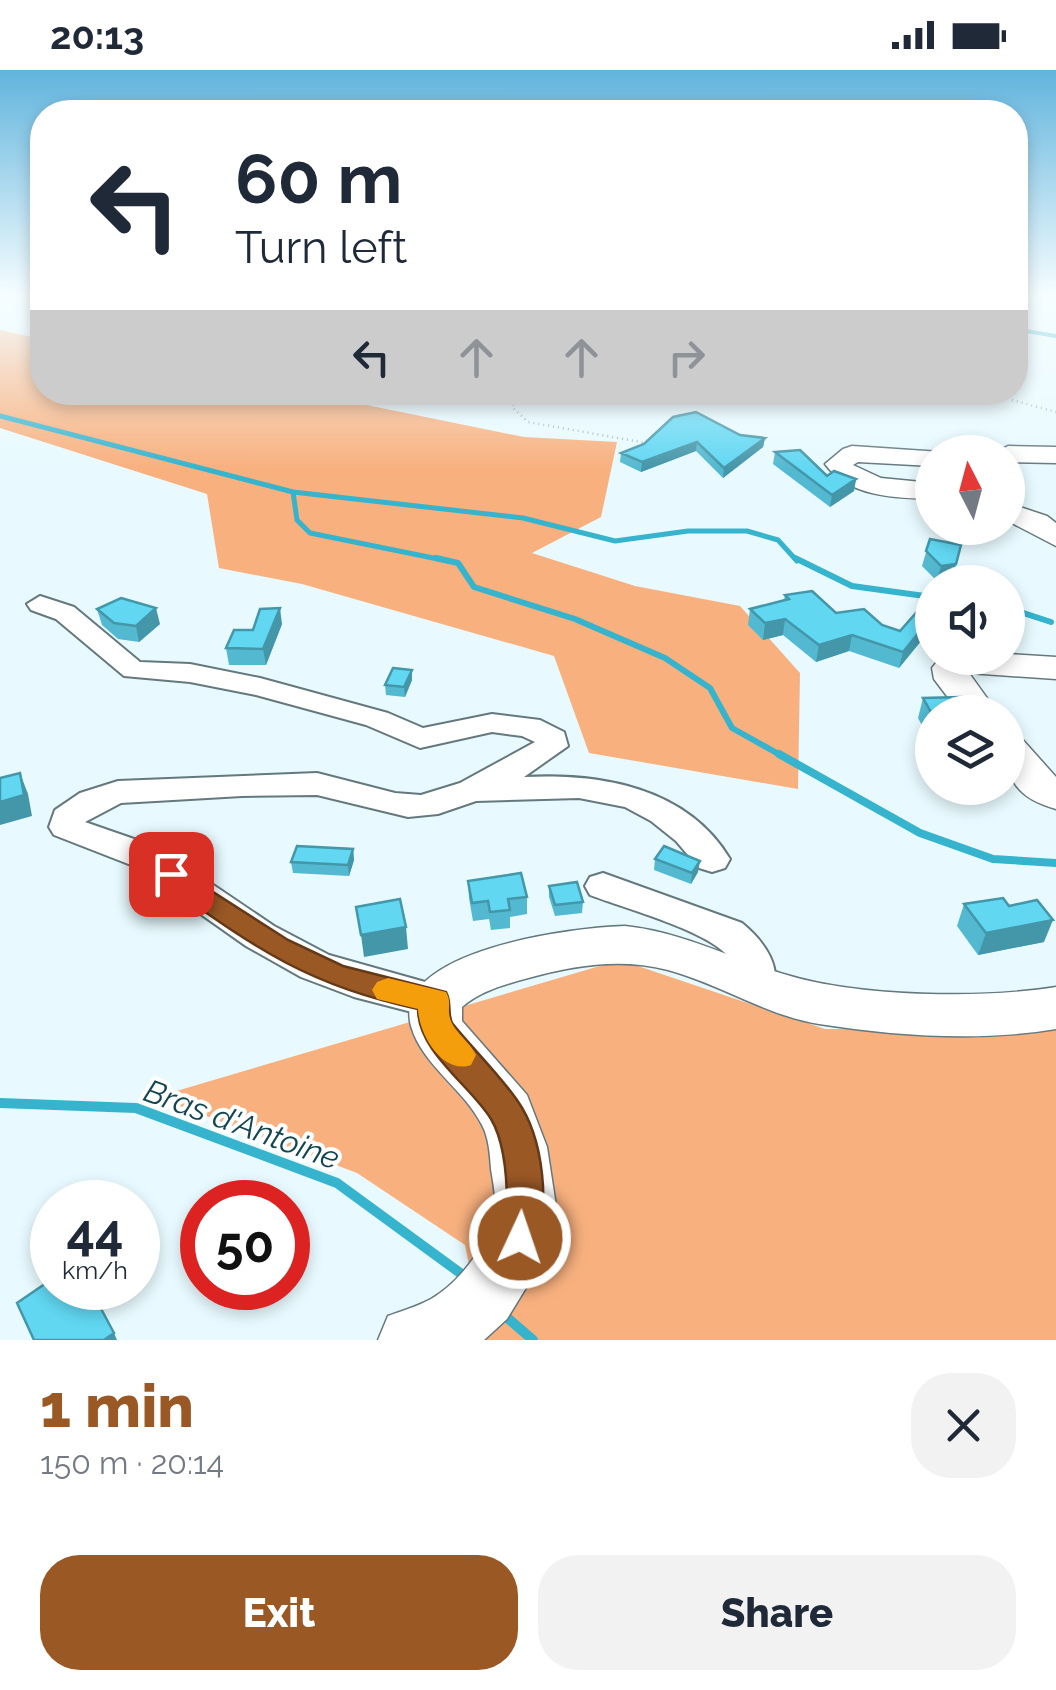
<!DOCTYPE html>
<meta charset="utf-8">
<style>
:root{--surface:#fff;--page:#f2f2f3;--text:#1f2937;--muted:#747a83;--accent:#9a5825}
body{margin:0;font-family:Raleway,sans-serif;background:var(--page);color:var(--text);height:100vh;display:flex;flex-direction:column;font-size:38px;white-space:nowrap}
*{box-sizing:border-box;margin:0}
p{font-size:32px;color:var(--muted)}
.icon{flex:none;width:55px;height:55px;fill:none;stroke:currentColor;stroke-width:2;stroke-linecap:round;stroke-linejoin:round}
.map{position:relative;height:1270px;overflow:hidden}
.panel{display:flex;flex-direction:column;background:var(--surface);flex:1}
.panel>*{flex:none}
.banner{position:absolute;left:30px;top:30px;width:998px;height:305px;border-radius:40px;box-shadow:0 5px 15px #0003;background:#fff;color:var(--text);overflow:hidden}
.needle{width:65px;rotate:354deg}
.fabs{position:absolute;left:915px;top:365px;display:grid;gap:20px}
.fabs a{display:grid;place-items:center;width:110px;height:110px;border-radius:50%;background:var(--surface);box-shadow:0 5px 15px #0003;font-size:50px}
.speed{position:absolute;left:30px;top:1110px;display:flex;gap:20px;font-size:50px;font-weight:700;text-align:center}
.speed>*{display:grid;place-content:center;width:130px;height:130px;border-radius:50%;background:var(--surface);box-shadow:0 5px 15px #0003;line-height:1}
.speed small{font-size:25px;font-weight:400}
.speed .limit{border:15px solid #d22;background:#fff;color:#111}
.pin{position:absolute;display:grid;place-items:center;width:85px;height:85px;color:#fff;margin:-42px;border-radius:20px;box-shadow:0 5px 15px #0006}
.me{position:absolute;width:110px;margin:-55px;rotate:3deg;stroke-linejoin:round;filter:drop-shadow(0 0 8px #0008)}
.turn{display:flex;align-items:center;gap:35px;height:210px;padding:0 40px;font-size:45px}
.turn .icon{width:130px;height:130px;stroke-width:2.5}
.turn b{display:block;font-size:70px;line-height:85px}
.lanes{display:flex;align-items:center;height:95px;padding:0 40px;background:#0003;justify-content:center;gap:50px;direction:ltr}
.lanes .off{opacity:.35}
.round{display:grid;place-items:center;flex:none;width:105px;height:105px;border-radius:40px;background:var(--page)}
.summary{display:flex;align-items:center;justify-content:space-between;height:170px;padding:0 40px}
h1{font-size:60px;font-weight:800;line-height:75px;color:var(--accent)}
.action{display:flex;gap:20px;margin-top:auto;padding:20px 40px}
.action a{flex:1;height:115px;border-radius:40px;background:var(--accent);color:#fff;font-size:40px;font-weight:800;line-height:115px;text-align:center}
.action a+a{background:var(--page);color:var(--text)}
.status{display:flex;justify-content:space-between;align-items:center;height:70px;padding:0 50px;background:var(--surface);direction:ltr}
.status svg{height:28px;fill:currentColor}
.map>svg:first-child{display:block}
.green{fill:#f8b07e}
.lines{fill:none;stroke-linecap:round;stroke-linejoin:round}
.stream-far4{stroke:#36b3cd;stroke-width:4}
.stream-far3{stroke:#36b3cd;stroke-width:5}
.stream-far2{stroke:#36b3cd;stroke-width:6}
.stream-far1{stroke:#36b3cd;stroke-width:8}
.stream{stroke:#36b3cd;stroke-width:10}
.minor-casing{stroke:#64787d;stroke-width:4}
.major-casing{stroke:#64787d;stroke-width:3}
.path{stroke:#a6b5b9;stroke-width:2.5;stroke-dasharray:1 4;stroke-linecap:butt}
.minor{fill:#fff;fill-rule:evenodd}
.major{fill:#fff;fill-rule:evenodd}
.wall{fill:#53b9d0}
.shaded-wall{fill:#4496a9}
.building{fill:#61d7f2;stroke:#4496a9;stroke-width:2.5}
.route{fill:#9a5825;stroke:#643918;stroke-width:2.5}
.slow{fill:#f59e0b}
.labels{text-anchor:middle;dominant-baseline:central;stroke-width:8;stroke-linejoin:round;paint-order:stroke}
.near-water-label{font-size:32px;font-style:italic;fill:#114651;stroke:#fff}
</style>
<div class="status"><b>20:13</b><svg viewBox="0 0 49 12"><path d="M0 12V9h3v3zM5 12V6h3v6zM10 12V3h3v9zM15 12V0h3v12zM26 1h20v11H26zM47 4h2v5h-2z"/></svg></div>
<div class="map">
<svg width="1056" height="1270" viewBox="0 0 1056 1270">
<rect width="100%" height="100%" fill="#e8faff"/>
<path class="green" d="M0,260L42,269V322L308,323L524,367L617,372L601,447L532,483L635,516L740,536L800,603L798,719L589,683L554,586L302,514L219,498L207,424L0,358Z
M620,890L825,959H1056V1270H472L483,1264L465,1175L357,1103L156,1027Z"/>
<g class="lines">
<path class="stream-far4" d="M1015,259L1056,266"/>
<path class="stream-far3" d="M0,346L293,422L297,450L310,463L448,491
M293,422L523,448L615,471L688,461H747L778,470L797,491"/>
<path class="stream-far2" d="M436,488L458,493L474,517L575,549L665,588L710,618L732,658L784,687
M795,488L852,516L932,527
M1008,538L1051,552"/>
<path class="stream-far1" d="M779,684L920,763L993,789L1056,793"/>
<path class="stream" d="M0,1033L136,1038L337,1113L467,1208
M504,1245L533,1270"/>
<defs>
<path id="minor" d="M40,526L74,537L140,592L190,594L260,608L388,643L423,658L492,644L540,650L564,662L568,676L524,707C600,703 687,717 730,789L725,798L712,802L699,798L676,771L651,751L625,737L579,728L476,731L438,744L408,747L317,725L242,726L121,733L85,752L157,777L274,856L329,885L450,919L456,931L450,943L435,948L354,927L301,907L246,876L131,795L54,765L49,757L55,740L80,723L118,711L317,703L395,723L421,725L460,713L535,672L522,666L492,662L420,678L366,655L256,625L190,612L124,606L56,549L31,540L27,534Z
M603,803L742,853C764,871 785,899 770,927L756,932L742,927C735,915 738,902 731,890C714,862 623,838 590,825L585,816L590,807Z"/>
<path id="major" d="M852,376L941,382H932V396L858,392L853,395L881,408L932,413V429C895,428 849,427 825,394L843,379Z
M1008,376L1056,377V393L1008,392V382H996Z
M1008,433L1047,446L1056,453V476L1008,451Z
M1008,584L1056,587V609L969,603L997,642H959L934,609L932,598L940,588H1008Z
M1008,666L1022,669L1056,707V739C1013,727 1005,707 1008,666Z
M625,856C683,862 732,889 787,905C860,927 981,929 1056,917V959C979,972 896,966 819,954C765,945 720,914 668,900C622,888 576,895 532,907C507,914 481,920 462,937V951L527,1025L547,1077L556,1136L552,1168L543,1190L507,1249L484,1270H378L388,1246C402,1241 418,1236 431,1229C459,1213 493,1170 495,1138C496,1125 493,1112 491,1099C490,1085 489,1068 482,1055C464,1019 422,995 411,956C390,880 576,857 625,856Z"/>
</defs>
<use href="#minor" class="minor-casing"/>
<use href="#major" class="major-casing"/>
<path class="path" d="M495,322L508,331L527,322
M657,322L672,329
M983,322L1056,342
M515,330L512,337L528,352L646,373"/>
<use href="#minor" class="minor"/>
<use href="#major" class="major"/>
</g>
<path class="wall" d="M740,365L765,368L763,377L723,408L696,381L641,402L620,392L621,383Z
M775,382L827,406L856,409L854,421L830,437L773,394Z
M930,469L952,510L937,511L922,496Z
M785,525L836,543L900,561L932,542V550L930,560L899,598L849,581L816,592L783,565L763,570L748,555L750,539L784,530Z
M97,539L160,554L139,572L118,569L102,555Z
M282,554L266,595H229L226,578L253,560Z
M412,610L405,627L386,625L385,615Z
M923,628L932,642V674L918,648Z
M353,779L354,790L349,806L293,803L291,792Z
M655,789L698,802L691,814L654,800Z
M468,811L527,827V844L510,847V858L491,860L489,849L473,851L469,828Z
M549,816L583,832L582,843L555,846L549,827Z
M964,834L1044,872L978,885L957,856Z"/>
<path class="shaded-wall" d="M765,368L763,377L723,408L724,398Z
M697,372L696,381L641,402L642,392Z
M856,409L854,421L830,437L832,425Z
M961,475L952,510L937,511L941,496Z
M156,538L160,554L139,572L136,556Z
M280,538L282,554L266,595L263,579Z
M932,546L930,560L899,598L903,582Z
M785,549L783,565L763,570L765,553Z
M852,565L849,581L816,592L819,575Z
M412,600V610L405,627L404,617Z
M20,703L28,724L32,746L0,755V732Z
M353,779L354,790L349,806L348,795Z
M700,791L698,802L691,814L692,803Z
M1053,850L1044,872L978,885L986,863Z
M406,857L408,879L364,887L361,865Z
M114,1263L117,1270H104Z"/>
<path class="building" d="M696,342L740,365L765,368L724,398L697,372L642,392L621,383L644,374L673,347Z
M800,380L827,406L834,401L856,409L832,425L775,382Z
M930,469L961,475L956,494L941,496L926,481Z
M812,521L836,543L864,539L882,555L900,561L923,535L932,542V546L903,582L852,565L819,575L785,549L765,553L750,539L789,529L785,525Z
M121,528L156,538L136,556L114,553L97,539Z
M280,538L263,579L226,578L234,560H253L260,539Z
M393,598L412,600L404,617L385,615Z
M962,627L972,642H932V644L923,628Z
M20,703L24,725L0,732V708Z
M297,776L353,779L348,795L291,792Z
M664,776L700,791L692,803L655,789Z
M521,803L527,827L508,829L510,840L490,842L488,831L472,833L468,811Z
M577,812L583,832L555,835L549,816Z
M1003,828L1009,836L1037,830L1053,850L986,863L964,834Z
M400,829L406,857L361,865L356,837Z
M52,1209V1218H90L114,1263L104,1270H34L17,1233Z"/>
<linearGradient id="sky" x2="0" y2="1"><stop stop-color="#61b4dd"/><stop offset="0.56" stop-color="#f5fdff"/><stop offset="1" stop-color="#f5fdff" stop-opacity="0"/></linearGradient>
<rect width="1056" height="400" fill="url(#sky)"/>
<path class="route" d="M171,795L288,870L343,896L446,922C452,933 447,942 452,953C473,979 498,1003 517,1030C544,1068 551,1139 534,1181L520,1186L507,1181C500,1163 507,1152 507,1135C507,1109 504,1071 491,1049C470,1015 418,982 418,939C305,915 253,876 161,811L157,804L161,798Z"/>
<path class="slow" d="M388,908L446,922C452,932 447,937 450,948C453,961 470,972 476,985L471,995C443,1005 419,965 418,939L377,929L372,920L377,912Z"/>
<g class="labels">
<g class="near-water-label">
<text transform="translate(242 1054) rotate(20)">Bras d'Antoine</text>
</g>
</g>
</svg>
<div class="fabs">
<a><svg class="needle" viewBox="-14 -14 28 28"><path d="M0-13l5 13h-10z" fill="#e53935"/><path d="M0 13l5-13h-10z" fill="#747a83"/></svg></a>
<a><svg class="icon" aria-label="sound" viewBox="0 0 24 24"><path d="M4 9h4l5-4v14l-5-4H4zM17 9q2 3 0 6"/></svg></a>
<a><svg class="icon" aria-label="layers" viewBox="0 0 24 24"><path d="M12 4l9 5-9 5-9-5zM3 14l9 5 9-5"/></svg></a>
</div>
<div class="speed"><div>44<small>km/h</small></div><div class="limit">50</div></div>
<div class="pin" style="left:171px;top:804px;background:#d93025"><svg class="icon" aria-label="arrive" viewBox="0 0 24 24"><path d="M6 21V4h12l-3 4 3 4H6"/></svg></div>
<svg class="me" style="left:520px;top:1168px" viewBox="-20 -20 40 40"><circle r="17" fill="#9a5825" stroke="#fff" stroke-width="3"/><path d="M0-11L8 9 0 5-8 9z" fill="#fff"/></svg>
<div class="banner">
<div class="turn"><svg class="icon" aria-label="left" viewBox="0 0 24 24"><path d="M17 20v-9H6M10 6l-5 5 5 5"/></svg><div><b>60 m</b>Turn left</div></div>
<div class="lanes"><svg class="icon" aria-label="left" viewBox="0 0 24 24"><path d="M17 20v-9H6M10 6l-5 5 5 5"/></svg><svg class="icon off" aria-label="ahead" viewBox="0 0 24 24"><path d="M12 20V5M6 11l6-6 6 6"/></svg><svg class="icon off" aria-label="ahead" viewBox="0 0 24 24"><path d="M12 20V5M6 11l6-6 6 6"/></svg><svg class="icon off" aria-label="right" viewBox="0 0 24 24"><path d="M7 20v-9h11M14 6l5 5-5 5"/></svg></div>
</div>
</div>
<section class="panel">
<div class="summary"><div><h1>1 min</h1><p>150 m · 20:14</p></div><a class="round"><svg class="icon" aria-label="close" viewBox="0 0 24 24"><path d="M6 6l12 12M18 6L6 18"/></svg></a></div>
<div class="action"><a>Exit</a><a>Share</a></div>
</section>
